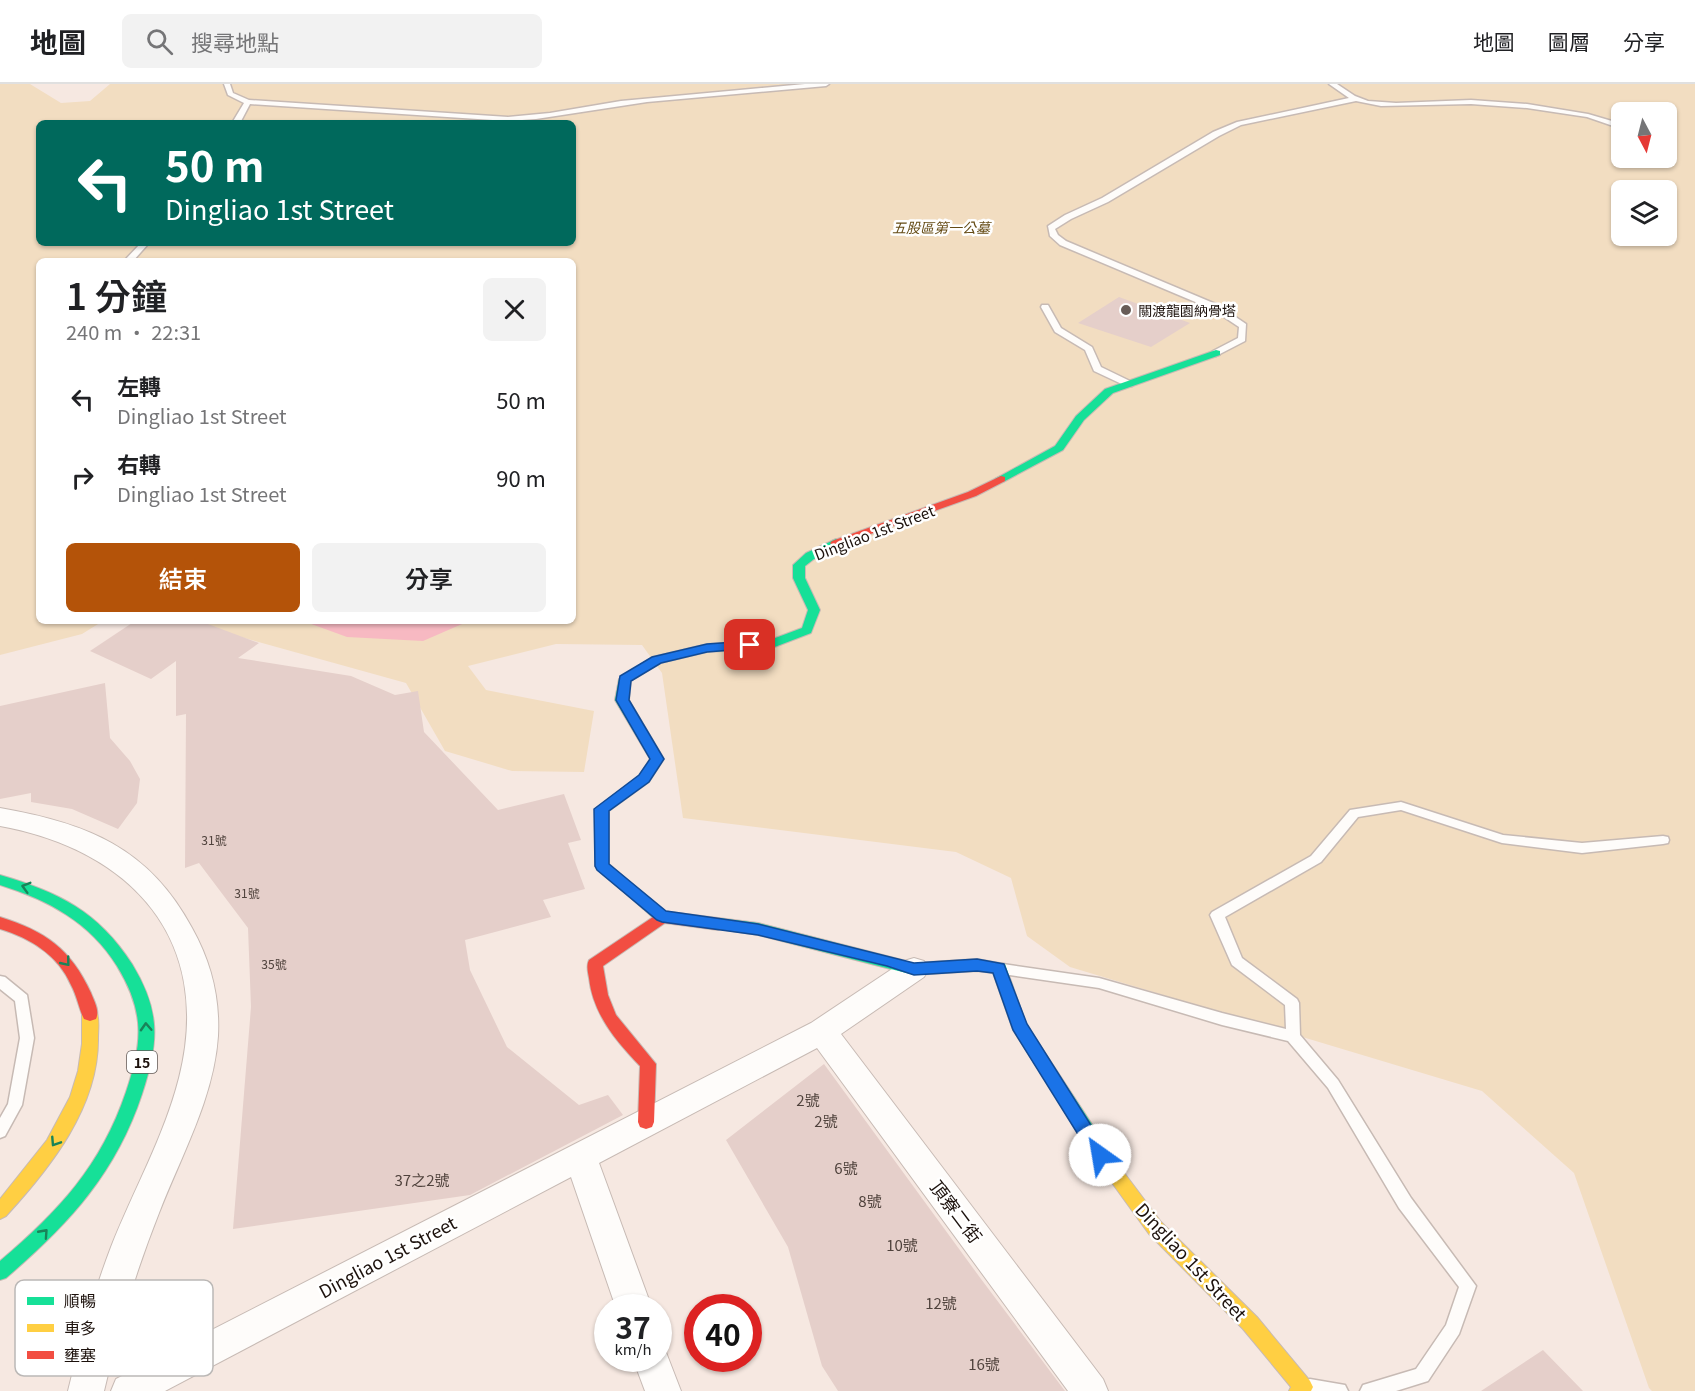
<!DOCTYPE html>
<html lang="zh-TW">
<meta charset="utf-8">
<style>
:root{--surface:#fff;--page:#f2f2f2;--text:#202124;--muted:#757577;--line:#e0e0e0;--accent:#b45309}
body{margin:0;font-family:Georgia,"Noto Sans TC",serif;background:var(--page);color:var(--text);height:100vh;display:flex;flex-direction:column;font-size:22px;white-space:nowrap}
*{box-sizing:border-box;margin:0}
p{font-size:20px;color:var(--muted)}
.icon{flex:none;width:33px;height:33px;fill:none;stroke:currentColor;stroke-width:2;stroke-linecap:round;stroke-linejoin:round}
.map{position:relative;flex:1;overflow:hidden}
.details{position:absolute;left:36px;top:174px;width:540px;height:366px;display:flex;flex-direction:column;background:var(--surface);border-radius:9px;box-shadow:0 2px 4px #0004}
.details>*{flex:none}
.guide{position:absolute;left:36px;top:36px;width:540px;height:126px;border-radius:9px;box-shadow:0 2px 4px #0004;background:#00695c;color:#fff;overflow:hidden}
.needle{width:39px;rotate:173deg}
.controls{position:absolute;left:1611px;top:18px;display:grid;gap:12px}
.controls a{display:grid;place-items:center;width:66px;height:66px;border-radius:9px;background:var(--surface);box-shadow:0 2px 4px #0004;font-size:30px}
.speed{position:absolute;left:594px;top:1210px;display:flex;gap:12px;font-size:30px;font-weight:700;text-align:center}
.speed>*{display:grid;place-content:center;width:78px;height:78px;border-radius:50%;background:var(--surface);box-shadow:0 2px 4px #0004;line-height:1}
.speed small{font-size:15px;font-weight:400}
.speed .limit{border:9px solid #d22;background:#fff;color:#111}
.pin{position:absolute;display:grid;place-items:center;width:51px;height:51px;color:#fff;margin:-26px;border-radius:12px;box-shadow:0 3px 9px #0006}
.me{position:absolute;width:66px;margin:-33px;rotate:328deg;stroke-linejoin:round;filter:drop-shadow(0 0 4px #0008)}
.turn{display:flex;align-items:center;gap:21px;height:126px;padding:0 30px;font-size:27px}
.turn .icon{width:78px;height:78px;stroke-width:2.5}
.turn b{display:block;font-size:42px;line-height:51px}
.round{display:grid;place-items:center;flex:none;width:63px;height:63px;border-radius:9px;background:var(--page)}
.overview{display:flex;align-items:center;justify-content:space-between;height:102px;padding:0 30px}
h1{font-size:36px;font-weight:600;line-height:45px}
.button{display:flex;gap:12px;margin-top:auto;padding:12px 30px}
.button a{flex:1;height:69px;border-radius:9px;background:var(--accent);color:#fff;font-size:24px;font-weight:600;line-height:69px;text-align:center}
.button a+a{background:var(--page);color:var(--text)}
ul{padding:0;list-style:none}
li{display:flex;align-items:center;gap:18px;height:78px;padding:0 30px}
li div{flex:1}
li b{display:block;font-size:22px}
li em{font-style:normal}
header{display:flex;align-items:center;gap:36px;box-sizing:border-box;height:84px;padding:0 30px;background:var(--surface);border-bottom:2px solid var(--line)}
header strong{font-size:28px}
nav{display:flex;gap:33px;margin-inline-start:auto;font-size:21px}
.search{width:420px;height:54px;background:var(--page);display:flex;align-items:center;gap:15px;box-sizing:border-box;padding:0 21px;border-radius:9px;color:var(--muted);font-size:22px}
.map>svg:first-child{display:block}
.green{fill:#f2ddc1;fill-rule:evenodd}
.water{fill:#f7b9c2}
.building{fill:#e5cfca}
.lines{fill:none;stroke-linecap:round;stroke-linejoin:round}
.lane-casing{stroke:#c7bab4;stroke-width:3}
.street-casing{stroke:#c7bab4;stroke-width:2}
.fast-casing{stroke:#c7bab4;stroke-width:2}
.slow-casing{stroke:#c7bab4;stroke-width:2}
.jam-casing{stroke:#c7bab4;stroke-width:2}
.lane{fill:#fefcfa;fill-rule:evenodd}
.street{fill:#fefcfa;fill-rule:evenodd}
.fast{fill:#16e098;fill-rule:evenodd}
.slow{fill:#ffcf43;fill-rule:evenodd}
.jam{fill:#f24e42;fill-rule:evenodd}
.oneway{stroke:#198359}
.route{fill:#1a73e8;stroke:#114b97;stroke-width:1.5}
.poi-dot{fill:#685c57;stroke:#fff;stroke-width:2}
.labels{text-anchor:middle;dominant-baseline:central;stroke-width:5;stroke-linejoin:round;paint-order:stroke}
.number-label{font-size:12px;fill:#4f423c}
.far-park-label{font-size:14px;font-style:italic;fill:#654b15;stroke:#fff}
.far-poi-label{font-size:14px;fill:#1c110c;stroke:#fff;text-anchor:start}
.shield{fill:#fff;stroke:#605855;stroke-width:1.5}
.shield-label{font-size:14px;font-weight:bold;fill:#1c110c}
.street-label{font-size:15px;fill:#1c110c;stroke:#fff}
.near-number-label{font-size:15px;fill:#4f423c}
.near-street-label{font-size:18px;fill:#1c110c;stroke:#fff}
.key{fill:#fff;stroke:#bbb8b6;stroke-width:1.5}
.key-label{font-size:16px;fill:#1c110c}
</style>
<header>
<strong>地圖</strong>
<div class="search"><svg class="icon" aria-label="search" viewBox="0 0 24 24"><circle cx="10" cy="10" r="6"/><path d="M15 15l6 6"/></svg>搜尋地點</div>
<nav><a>地圖</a><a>圖層</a><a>分享</a></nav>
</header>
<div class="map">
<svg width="1695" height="1307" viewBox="0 0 1695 1307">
<rect width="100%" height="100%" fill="#f6e8e1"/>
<path class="green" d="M0,0H30L61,19L90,17L110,0H1695V1307H1652L1649,1304L1574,1089L1482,1007L1070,883L1027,852L1011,794L956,768L683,734L662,589L642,561L556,560L468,582L486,606L594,627L584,688L512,687L445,667L406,599L183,537H573V177H39V537H103L82,550L0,571ZM1622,28H1666V74H1622ZM39,39H573V159H39ZM1622,106H1666V152H1622Z"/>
<path class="water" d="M303,537H469L423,557L347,553Z"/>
<path class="building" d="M1119,213L1190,239L1151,263L1078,239Z
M135,537H200L259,559L238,574L351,592L395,611L418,607L424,648L498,726L564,710L581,756L568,759L585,805L543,816L551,833L465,856L470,886L507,963L579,1021L608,1011L623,1031L470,1111L233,1145L251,923L248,844L199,779L185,784L186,630L176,632V577L151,595L90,567Z
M105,599L110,654L130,677L140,695L137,719L118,745L72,725L31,718V709L0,715V622Z
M824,980L981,1195L1065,1307H838L822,1282L788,1163L726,1056Z
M1543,1266L1583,1307H1481Z"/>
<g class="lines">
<defs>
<path id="lane" d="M224,0H230L233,9L249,16L508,33L550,29L621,17L805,0H829L826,2L647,18L536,35L508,37L250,20L240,39H232L244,19L228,11Z
M1329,0H1337L1355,12L1368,17L1396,19L1471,16L1527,20L1588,30L1622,40V45L1587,33L1527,24L1471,20L1381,22L1356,17L1241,41L1219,52L1108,118L1071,135L1055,145L1058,151L1066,157L1218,221L1246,240L1245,257L1216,272L1212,269L1213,267L1238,254L1239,243L1212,225L1060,161L1050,152L1048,142L1065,131L1102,114L1213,48L1237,38L1349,14Z
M141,159H149L133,177H124Z
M1042,221H1048L1061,244L1092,263L1101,283L1132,298V302H1126L1094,287L1085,266L1055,248L1041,223Z
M1401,718L1503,751L1582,759L1663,752L1668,753L1669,756L1668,759L1663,760L1582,769L1502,759L1401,726L1358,733L1321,778L1225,833L1242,874L1297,915L1299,919L1300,951L1338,996L1411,1114L1476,1202L1459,1250L1428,1297L1396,1307H1360L1363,1301L1416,1285L1446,1241L1459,1203L1399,1124L1328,1004L1288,957L1222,941L1099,904L1003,890L998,889L996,885L998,881L1003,880L1099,894L1222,929L1286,945L1285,921L1232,881L1210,831L1212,828L1311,772L1350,726Z
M0,892L5,893L27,911L34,954L22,1021L5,1052L0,1054V1034L8,1020L20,954L15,917L0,905Z
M1310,1295L1345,1301L1348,1307H1303L1301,1303L1304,1297Z"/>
<path id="street" d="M0,724C86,739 149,763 192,844C211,878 220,913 218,952C214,1014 181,1072 159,1129C136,1187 118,1246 104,1307H68C80,1258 93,1210 111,1163C133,1107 164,1053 179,994C214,856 132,766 0,742Z
M914,874L924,877L929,885L924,893L841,950L1103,1295L1108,1307H1068L817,964L599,1079L652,1224H616L571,1093L165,1307H111L116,1295L811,939L904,877Z
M658,1261L664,1263L681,1307H645L633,1275H658Z"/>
<path id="fast" d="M1216,266L1220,267V271L1113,309L1084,336L1063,366L1005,397L1001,398L995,395L1055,362L1076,332L1105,305Z
M836,455L842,459L840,461L814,475L805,482V494L820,526L811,549L772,564L707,568L661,579L631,597L629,616L664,675L649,698L609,727V780L670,833L667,837H657L595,782V725L639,692L650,675L615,616L619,595L652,573L707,560L770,556L802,544L808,526L793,494V481L806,469Z
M0,791C58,808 98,827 132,880C161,928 159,958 142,1010C116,1089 69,1140 6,1194L0,1196V1177C59,1127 101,1082 126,1008C143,958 145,928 117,882C90,838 48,816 0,801Z
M718,834L758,839L914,879L977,875L1005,880L1026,940L1122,1086L1125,1091L1122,1096L1116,1098L1110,1096L1013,946L993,889L977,887L914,891L758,851L713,844L710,840L713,836Z"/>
<path id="slow" d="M90,925L96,927C100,934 98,945 98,954C99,1023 50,1084 6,1132L0,1135V1115L47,1056L70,1013L78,987L82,960V931L84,927Z
M1116,1084L1122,1086L1161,1138L1257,1233L1310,1297L1313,1303L1311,1307H1289L1291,1303L1243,1245L1149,1150L1110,1096L1107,1091L1110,1086Z"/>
<path id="jam" d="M1001,392L1005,393V397L976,412L840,461H832L830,459L832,457L968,408Z
M662,827L718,834L723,836L726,840L723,844L718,846L665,839L603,882L608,911L616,931L656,980L654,1038L652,1043L646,1045L640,1043L638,1038L640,982C616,957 593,930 589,894C588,888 586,882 589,876Z
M0,833C45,847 71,865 91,909C94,917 100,927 96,935L90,937L84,935C79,925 77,912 71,901C58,871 30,854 0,845Z"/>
</defs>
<use href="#lane" class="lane-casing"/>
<use href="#street" class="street-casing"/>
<use href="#fast" class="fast-casing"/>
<use href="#slow" class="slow-casing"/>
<use href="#jam" class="jam-casing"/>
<use href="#lane" class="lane"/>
<use href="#street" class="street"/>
<use href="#fast" class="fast"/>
<use href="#slow" class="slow"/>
<use href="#jam" class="jam"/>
</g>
<defs><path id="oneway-chevron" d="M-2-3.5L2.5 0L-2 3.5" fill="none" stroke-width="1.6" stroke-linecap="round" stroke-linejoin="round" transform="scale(1.5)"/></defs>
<g class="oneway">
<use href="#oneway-chevron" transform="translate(26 803) rotate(-164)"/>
<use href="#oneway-chevron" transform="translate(66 878) rotate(51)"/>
<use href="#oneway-chevron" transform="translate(146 943) rotate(-93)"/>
<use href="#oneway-chevron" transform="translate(55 1058) rotate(123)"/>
<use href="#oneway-chevron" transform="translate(44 1149) rotate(-48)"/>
</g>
<path class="route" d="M750,557L755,558L757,561L755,564L707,568L661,579L631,597L629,616L664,675L649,698L609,727V780L666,827L758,840L914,879L977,875L1004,880L1027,940L1106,1065L1109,1071L1106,1076L1100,1078L1094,1076L1013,946L993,889L977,887L914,891L887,882L758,851L662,838L657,836L597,786L595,782L594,725L639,691L650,675L616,616L620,592L652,573L707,560Z"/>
<circle class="poi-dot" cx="1126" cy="226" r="6"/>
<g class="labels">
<g class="number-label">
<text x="214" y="755">31號</text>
<text x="247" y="808">31號</text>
<text x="274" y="879">35號</text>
</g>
<g class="far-park-label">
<text x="941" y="143">五股區第一公墓</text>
</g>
<g class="far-poi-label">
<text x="1138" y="226">關渡龍園納骨塔</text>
</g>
<rect class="shield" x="127" y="967" width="30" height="22" rx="4.5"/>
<g class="shield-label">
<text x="142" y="978">15</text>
</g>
<g class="street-label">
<text transform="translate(874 448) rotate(-21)">Dingliao 1st Street</text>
</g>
<g class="near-number-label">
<text x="808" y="1015">2號</text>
<text x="826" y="1036">2號</text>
<text x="846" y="1083">6號</text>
<text x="422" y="1095">37之2號</text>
<text x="870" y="1116">8號</text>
<text x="902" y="1160">10號</text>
<text x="941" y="1218">12號</text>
<text x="984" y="1279">16號</text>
</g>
<g class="near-street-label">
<text transform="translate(957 1127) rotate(53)">頂寮二街</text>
<text transform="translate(387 1172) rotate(-28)">Dingliao 1st Street</text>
<text transform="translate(1192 1177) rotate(47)">Dingliao 1st Street</text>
</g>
</g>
<rect x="15" y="1196" width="198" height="96" rx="9" class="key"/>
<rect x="27" y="1213" width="27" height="8" fill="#16e098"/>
<rect x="27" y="1240" width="27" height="8" fill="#ffcf43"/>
<rect x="27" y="1267" width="27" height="8" fill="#f24e42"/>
<g class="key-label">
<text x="64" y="1223">順暢</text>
<text x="64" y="1250">車多</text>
<text x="64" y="1277">壅塞</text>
</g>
</svg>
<div class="controls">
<a><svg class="needle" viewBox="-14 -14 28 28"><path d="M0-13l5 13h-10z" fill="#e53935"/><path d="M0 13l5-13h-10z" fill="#757577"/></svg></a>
<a><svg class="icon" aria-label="layers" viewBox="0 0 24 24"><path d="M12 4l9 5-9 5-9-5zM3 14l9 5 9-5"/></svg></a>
</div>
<div class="speed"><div>37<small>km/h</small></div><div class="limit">40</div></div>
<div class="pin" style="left:750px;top:561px;background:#d93025"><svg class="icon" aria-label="arrive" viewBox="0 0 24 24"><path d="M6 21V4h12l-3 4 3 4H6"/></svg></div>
<svg class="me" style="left:1100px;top:1071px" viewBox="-20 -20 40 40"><circle r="19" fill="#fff"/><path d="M0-13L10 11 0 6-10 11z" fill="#1a73e8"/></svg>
<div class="guide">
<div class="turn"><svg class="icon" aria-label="left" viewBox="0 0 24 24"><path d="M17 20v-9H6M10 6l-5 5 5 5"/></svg><div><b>50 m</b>Dingliao 1st Street</div></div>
</div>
<section class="details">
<div class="overview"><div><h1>1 分鐘</h1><p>240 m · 22:31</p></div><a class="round"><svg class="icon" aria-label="close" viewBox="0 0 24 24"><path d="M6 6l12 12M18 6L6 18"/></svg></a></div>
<ul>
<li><svg class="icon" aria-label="left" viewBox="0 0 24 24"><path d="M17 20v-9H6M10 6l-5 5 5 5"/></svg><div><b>左轉</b><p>Dingliao 1st Street</p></div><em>50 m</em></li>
<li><svg class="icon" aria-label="right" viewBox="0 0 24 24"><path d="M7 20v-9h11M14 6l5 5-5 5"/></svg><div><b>右轉</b><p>Dingliao 1st Street</p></div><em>90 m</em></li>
</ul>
<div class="button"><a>結束</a><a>分享</a></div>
</section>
</div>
